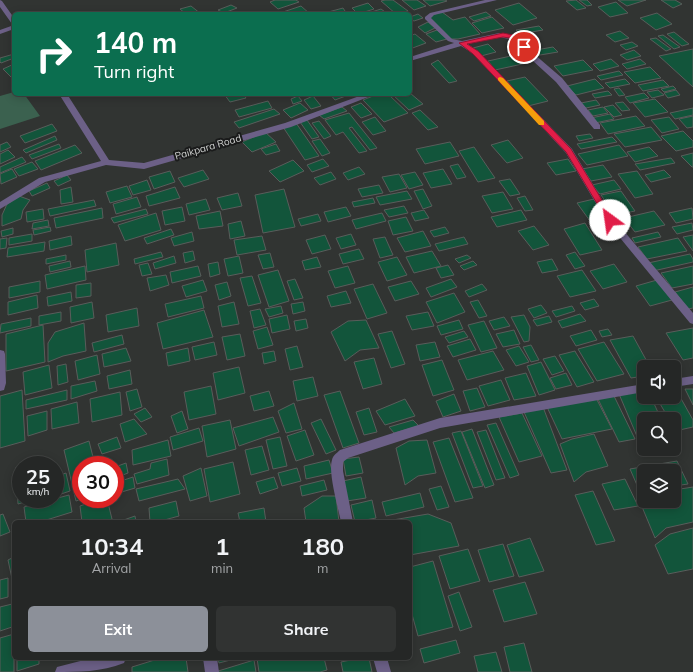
<!DOCTYPE html>
<style>
:root{--surface:#252726;--page:#313332;--text:#f1f3f6;--muted:#a3a5a7;--line:#424443;--accent:#8c9099}
body{margin:0;font-family:Mulish,sans-serif;background:var(--page);color:var(--text);height:100vh;display:flex;flex-direction:column;font-size:15px;white-space:nowrap}
*{box-sizing:border-box;margin:0}
p{font-size:13px;color:var(--muted)}
.icon{flex:none;width:22px;height:22px;fill:none;stroke:currentColor;stroke-width:2;stroke-linecap:round;stroke-linejoin:round}
.map{position:relative;flex:1;overflow:hidden}
.sheet{position:absolute;left:12px;top:520px;width:400px;height:140px;display:flex;flex-direction:column;background:var(--surface);border-radius:6px;box-shadow:0 2px 10px #0003,0 0 0 1px var(--line)}
.sheet>*{flex:none}
.hud{position:absolute;left:12px;top:12px;width:400px;height:84px;border-radius:6px;box-shadow:0 2px 10px #0003,0 0 0 1px var(--line);background:#0b6e4f;color:#fff;overflow:hidden}
.buttons{position:absolute;left:637px;top:360px;display:grid;gap:8px}
.buttons a{display:grid;place-items:center;width:44px;height:44px;border-radius:6px;background:var(--surface);box-shadow:0 2px 10px #0003,0 0 0 1px var(--line);font-size:20px}
.speed{position:absolute;left:12px;top:456px;display:flex;gap:8px;font-size:20px;font-weight:700;text-align:center}
.speed>*{display:grid;place-content:center;width:52px;height:52px;border-radius:50%;background:var(--surface);box-shadow:0 2px 10px #0003,0 0 0 1px var(--line);line-height:1}
.speed small{font-size:10px;font-weight:400}
.speed .limit{border:6px solid #d22;background:#fff;color:#111}
.pin{position:absolute;display:grid;place-items:center;width:34px;height:34px;color:#fff;margin:-17px;border:2px solid #fff;border-radius:50%;box-shadow:0 1px 4px #0007}
.me{position:absolute;width:44px;margin:-22px;rotate:329deg;stroke-linejoin:round;filter:drop-shadow(0 0 3px #0008)}
.turn{display:flex;align-items:center;gap:14px;height:84px;padding:0 16px;font-size:18px}
.turn .icon{width:52px;height:52px;stroke-width:2.5}
.turn b{display:block;font-size:28px;line-height:34px}
.eta{display:flex;justify-content:space-evenly;align-items:center;height:68px;text-align:center}
.eta b{font-size:24px;font-weight:700;line-height:28px}
.button{display:flex;gap:8px;margin-top:auto;padding:8px 16px}
.button a{flex:1;height:46px;border-radius:6px;background:var(--accent);color:#fff;font-size:16px;font-weight:700;line-height:46px;text-align:center}
.button a+a{background:var(--page);color:var(--text)}
.map>svg:first-child{display:block}
.green{fill:#3b614f}
.building{fill:#12553b;stroke:#595d5b}
.lines{fill:none;stroke-linecap:round;stroke-linejoin:round}
.minor{fill:#6c6087;fill-rule:evenodd}
.route{fill:#e11d48;stroke:#92132f}
.slow{fill:#f59e0b}
.labels{text-anchor:middle;dominant-baseline:central;stroke-width:4;stroke-linejoin:round;paint-order:stroke}
.street-label{font-size:10px;fill:#d2d4d3;stroke:#1a1b1b}
</style>
<div class="map">
<svg width="693" height="672" viewBox="0 0 693 672">
<rect width="100%" height="100%" fill="#313432"/>
<path class="green" d="M14,92V94H24L40,116L0,129V96Z"/>
<path class="building" d="M275,0H296L299,2L278,9L270,2Z
M385,0H393L408,11L396,14L381,1Z
M402,0H417L426,6L414,10Z
M423,0H445L447,1L430,6Z
M576,0L586,8L577,10L566,1Z
M579,0H587L592,5L587,6Z
M618,0H646L627,6Z
M661,0H675L682,4L673,8Z
M616,2L628,13L610,17L598,7Z
M368,3L374,9L358,14L352,8Z
M519,3L537,18L513,25L495,10Z
M231,5L237,8L224,13L218,10Z
M191,6L201,14H186L180,9Z
M301,6L310,14H285L283,12Z
M343,8L347,14H321Z
M381,9L388,14H365Z
M442,12L453,20L465,17L480,34L458,39H450L428,16Z
M486,12L491,16L474,21L469,17Z
M657,13L672,24L656,30L640,18Z
M418,14L423,18L414,21L410,19V17Z
M492,17L504,28L482,33L472,23Z
M428,22L435,28L425,33L418,27Z
M539,26L543,30L520,34L516,30Z
M437,30L447,39L436,42L426,34Z
M620,31L629,38L615,42L606,35Z
M674,32L689,44L682,46L667,34Z
M415,34L426,43L410,49V36Z
M663,35L680,47L674,49L658,36Z
M656,38L671,49L666,51L650,39Z
M632,42L638,46L626,50L620,45Z
M488,44L496,52L481,56L473,48Z
M553,47L558,52L534,56L530,51Z
M693,49V87L659,56Z
M634,50L641,56L627,60L620,55Z
M14,54V58L1,63L0,62V58Z
M520,54L527,63L495,70L488,61Z
M611,59L619,66L600,71L593,64Z
M640,59L646,64L627,69L622,64Z
M438,60L457,81L449,83L431,64Z
M583,60L593,70L563,76L554,66Z
M14,64V80L3,69Z
M650,67L661,78L635,83L624,72Z
M619,71L623,75L601,80L597,76Z
M525,77L548,101L528,106L507,81Z
M595,79L604,88L576,95L567,86Z
M625,79L630,84L610,88L605,83Z
M663,80L669,86L643,91L638,85Z
M673,86L676,89L664,92L661,89Z
M619,88L625,95L619,96L614,89Z
M658,90L664,95L652,98L647,92Z
M676,90L680,95L668,98L664,93Z
M608,91L612,95L595,98L592,94Z
M410,93L423,104L409,110L392,94Z
M644,93L649,98L630,103L625,97Z
M224,94H243L246,98L230,102Z
M330,94H351L335,100Z
M378,94H388L408,113L384,122L363,100Z
M298,96L302,101L293,104L291,99Z
M313,96L321,106L311,109L304,100Z
M655,99L668,112L645,117L633,103Z
M596,100L600,105L586,108L581,103Z
M268,101L272,108L239,117L235,110Z
M623,102L630,110L622,111L615,103Z
M300,103L308,110L291,118L283,110Z
M361,103L372,114L361,118L351,107Z
M613,105L622,115L614,117L604,107Z
M342,107L347,111L324,119L319,115Z
M603,107L608,113L593,116L588,110Z
M693,108V115L675,119L670,113Z
M274,109L280,114L239,128L234,122Z
M420,110L438,127L428,130L412,113Z
M349,113L377,148L370,150L352,127L349,128L367,151L359,153L343,132L336,135L325,120Z
M610,114L614,119L595,123L591,118Z
M636,116L645,126L608,134L600,123Z
M693,116V127L687,128L679,119Z
M375,117L386,131L373,135L362,122Z
M669,117L679,129L662,133L651,120Z
M307,120L319,137L312,139L300,122Z
M319,121L331,136L324,139L312,123Z
M296,123L319,156L305,160L283,127Z
M52,124L57,131L25,143L20,136Z
M651,127L662,140L625,147L614,134Z
M683,131L693,141V147L676,151L661,136Z
M265,132L276,142L252,152L242,142Z
M590,134L593,138L579,141L576,136Z
M55,136L57,140L26,153L23,150Z
M612,137L617,142L581,149L577,144Z
M320,139L330,153L322,156L312,141Z
M508,140L523,158L507,163L491,145Z
M7,142L11,147L0,152V145Z
M450,142L459,156L425,164L416,149Z
M59,144L61,148L32,159L29,155Z
M276,144L280,151L266,155L261,149Z
M75,145L82,153L41,170L35,161Z
M619,145L628,156L587,165L578,154Z
M474,147L495,178L478,182L459,151Z
M649,147L658,156L635,162L627,152Z
M8,150L15,157L0,164V154Z
M693,153V167H692L681,156Z
M22,157L26,162L0,173V167Z
M671,158L675,163L640,170L635,164Z
M323,159L329,166L312,172L307,165Z
M568,159L576,171L556,175L547,163Z
M293,160L304,171L280,182L269,171Z
M32,162L38,169L19,176L14,169Z
M458,164L466,177L457,179L450,166Z
M603,165L612,177L591,181L582,169Z
M359,167L365,174L348,180L343,173Z
M12,169L17,177L1,184L0,174Z
M443,169L452,184L431,188L423,173Z
M203,170L209,179L184,187L178,178Z
M664,170L671,177L651,182L645,175Z
M170,171L175,182L154,189L149,177Z
M637,171L653,194L635,198L618,174Z
M331,172L336,179L320,185L314,178Z
M415,172L423,185L409,189L401,175Z
M399,174L407,188L390,192L382,177Z
M67,175L71,180L58,186L54,181Z
M510,179L520,194L510,196L499,181Z
M147,180L151,190L133,195L129,186Z
M614,180L621,189L600,194L592,185Z
M47,183L50,188L32,196L29,191Z
M379,185L383,193L362,197L358,189Z
M127,186L132,197L110,203L106,192Z
M71,187L73,202L61,204L60,190Z
M175,187L180,198L149,206L146,196Z
M284,189L295,227L263,233L255,195Z
M423,189L432,206L423,209L414,191Z
M407,191L412,199L380,205L376,197Z
M621,191L635,211L615,215L601,195Z
M503,192L513,209L492,213L482,196Z
M238,193L242,206L222,210L217,198Z
M19,196L30,200L23,210L21,219L2,226V215L7,204Z
M525,196L533,210L525,211L517,198Z
M137,197L141,207L116,214L113,204Z
M373,198L375,203L354,207L352,202Z
M206,199L210,210L189,215L186,204Z
M594,199L607,216L590,221L577,203Z
M94,200L96,206L50,216L48,209Z
M404,206L408,213L389,217L384,210Z
M182,207L185,221L165,225L162,211Z
M346,207L351,216L328,222L324,212Z
M102,208L103,218L56,228L54,218Z
M692,208L693,219L676,223L669,213Z
M43,209L44,219L27,222L26,212Z
M146,209L148,214L114,223L111,218Z
M424,210L429,218L415,221L411,213Z
M521,210L527,220L497,227L491,217Z
M220,211L223,226L199,229L196,216Z
M654,211L665,225L635,232L624,218Z
M156,213L161,230L125,241L118,225Z
M382,213L386,221L356,229L352,220Z
M318,214L321,221L301,226L298,219Z
M406,217L413,231L393,235L388,221Z
M48,220L49,226L32,229L33,223Z
M241,221L245,236L230,239L228,224Z
M585,223L602,250L580,255L564,229Z
M692,223L693,230L677,234L672,227Z
M534,226L549,245L533,250L518,231Z
M50,227L51,231L34,235L33,230Z
M445,227L449,233L434,237L430,231Z
M13,228V234L2,237L1,231Z
M171,229L174,235L147,244L144,238Z
M423,231L431,246L405,252L397,238Z
M192,232L194,241L174,246L171,238Z
M658,232L661,237L635,243L632,238Z
M32,234V241L9,245V238Z
M351,234L356,245L341,249L336,238Z
M325,235L331,249L312,254L306,240Z
M693,235V251L683,237Z
M71,236L72,245L50,250L49,241Z
M262,236L266,250L237,255L234,240Z
M385,237L393,255L380,258L373,239Z
M464,237L468,244L439,251L435,244Z
M7,238L6,248L0,249V239Z
M678,238L687,251L647,259L638,247Z
M45,242L44,251L7,257L8,248Z
M116,243L119,265L87,272L85,250Z
M359,249L364,259L343,264L339,254Z
M193,251L195,260L185,263L183,253Z
M432,251L441,266L414,273L406,257Z
M161,252L163,257L135,264L134,259Z
M575,252L585,266L575,269L566,255Z
M270,253L274,267L263,269L258,255Z
M690,254L693,259V262L653,271L648,263Z
M66,255V260L46,264V259Z
M467,255L471,258L459,263L455,259Z
M174,256L176,263L155,269L153,263Z
M239,256L243,273L228,276L224,259Z
M317,257L321,267L305,270L302,261Z
M397,257L407,275L387,281L378,262Z
M552,259L558,270L542,273L537,262Z
M70,261L71,267L50,272L49,266Z
M473,261L477,265L464,270L460,266Z
M218,262L220,274L210,277L208,264Z
M148,263L152,274L142,276L139,265Z
M614,264L627,282L603,289L590,271Z
M448,265L454,275L441,278L436,268Z
M85,266L86,280L47,289L45,275Z
M198,266L201,276L172,283L170,272Z
M348,266L355,283L335,288L328,271Z
M693,266V284L672,288L661,273Z
M278,270L289,301L269,307L258,275Z
M582,270L596,291L570,297L557,276Z
M166,275L169,285L150,291L147,278Z
M252,276L261,303L248,306L240,278Z
M295,279L303,298L294,300L287,281Z
M451,279L457,287L431,297L426,288Z
M203,280L207,291L186,297L182,286Z
M657,280L672,300L650,306L636,286Z
M40,281V292L9,298V287Z
M411,281L419,294L395,301L388,287Z
M227,282L231,296L219,300L215,285Z
M91,283V296L76,298V285Z
M373,284L387,313L367,319L354,289Z
M482,284L487,290L469,297L465,291Z
M693,287V308L688,309L675,292Z
M346,291L351,303L331,307L327,296Z
M71,292L72,301L48,306L47,297Z
M454,293L465,312L437,323L426,302Z
M37,295L38,308L8,315V302Z
M201,296L204,308L168,317L165,304Z
M594,299L599,306L585,310L580,303Z
M478,300L487,316L479,318L470,302Z
M92,302L94,318L71,323L70,307Z
M234,302L239,324L222,327L218,306Z
M303,302L305,311L293,314L291,304Z
M541,305L547,313L534,318L528,309Z
M281,306L283,313L269,317L265,309Z
M572,306L575,311L556,317L552,311Z
M137,308L139,326L108,332L106,315Z
M260,309L266,325L254,328L250,311Z
M204,310L213,337L163,349L157,323Z
M61,312V321L39,325V316Z
M428,312L434,326L412,330L406,316Z
M580,314L586,321L562,328L558,321Z
M287,315L290,329L272,333L269,319Z
M524,315L530,327L529,341L524,342L511,317Z
M549,316L552,322L537,326L533,320Z
M504,317L510,326L494,330L489,321Z
M31,318V326L0,333L1,324Z
M306,319L308,328L296,331L294,321Z
M366,320L379,348L360,350L345,361L331,332L348,321Z
M459,320L463,329L441,335L437,326Z
M484,321L497,348L481,352L468,325Z
M84,323L86,351L63,356L48,362V343L55,332Z
M43,325L45,362L6,371V334Z
M267,327L273,345L258,349L253,331Z
M693,328V358L683,360L666,333Z
M608,329L612,335L602,337L599,331Z
M514,330L520,344L503,347L496,334Z
M591,330L597,340L576,346L570,336Z
M392,331L405,364L391,368L378,334Z
M464,331L468,337L449,343L445,337Z
M240,334L245,356L227,360L222,337Z
M122,335L124,344L94,352L92,343Z
M633,336L650,367H644V376L631,378L610,340Z
M470,339L476,350L453,357L447,346Z
M214,342L217,355L195,360L192,347Z
M435,342L440,357L420,361L416,345Z
M604,342L624,374L597,381L578,349Z
M531,345L539,360L531,362L523,347Z
M297,346L303,367L290,370L285,349Z
M519,346L529,362L516,366L506,350Z
M126,348L131,361L104,367L102,354Z
M188,348L190,361L168,366L166,353Z
M274,351L276,361L264,364L262,353Z
M493,351L504,370L467,380L458,360Z
M575,351L576,353L594,382L577,387L559,355Z
M97,355L100,374L78,380L75,361Z
M555,356L564,371L552,375L543,359Z
M374,358L382,384L363,389L354,362Z
M442,360L454,390L433,396L422,365Z
M541,362L555,390L539,395L527,366Z
M66,364L68,382L58,385L57,366Z
M49,365L52,388L25,395L23,372Z
M239,367L245,393L218,400L213,373Z
M130,370L132,384L109,389L107,376Z
M526,373L536,396L514,400L505,378Z
M566,373L572,385L556,389L550,378Z
M313,377L318,396L297,401L293,381Z
M501,380L510,400L488,406L479,386Z
M95,381L97,391L71,399V386Z
M211,386L216,414L189,420L184,392Z
M674,386L693,420V427L675,431L674,419H669L656,397H674Z
M477,388L485,407L470,411L463,391Z
M137,389L142,407L130,411L126,392Z
M685,389H693V405Z
M22,390L25,441L0,448V396Z
M67,390V400L26,409V400Z
M644,390V397H651L661,419H644V435L639,441L619,394Z
M269,391L274,406L254,411L250,396Z
M340,391L359,443L343,448L324,395Z
M120,392L122,415L92,422L90,399Z
M454,394L461,411L443,417L436,401Z
M614,396L635,439L619,442L598,399Z
M596,398L612,429L562,439L547,407Z
M405,399L415,416L385,425L376,411Z
M77,402L79,423L52,429L51,409Z
M294,403L302,429L286,433L278,411Z
M543,407L567,470L551,473L524,412Z
M145,408L152,417L141,422L134,414Z
M369,408L377,432L364,435L356,412Z
M47,411V430L28,436L27,416Z
M182,411L188,429L177,433L171,416Z
M522,413L542,456L519,462L499,417Z
M273,417L279,432L239,446L233,428Z
M134,419L147,434L125,442L120,424Z
M321,419L336,450L326,454L311,423Z
M230,420L236,449L207,457L202,426Z
M413,420L419,426L394,433L389,427Z
M496,423L519,475L510,478L487,425Z
M199,428L203,441L173,450L170,437Z
M472,429L494,485L485,488L462,432Z
M305,430L314,455L296,461L287,436Z
M486,430L505,478L496,480L477,432Z
M461,431L483,486L473,488L452,433Z
M594,434L608,466L586,472L574,482L560,444L572,439Z
M117,437L121,448L102,454L98,444Z
M280,437L287,466L273,469L266,440Z
M449,438L473,498L455,502L433,442Z
M168,440L171,456L133,465L132,450Z
M427,440L436,473L418,476L405,485L396,448L409,441Z
M89,441L95,465H81L82,499L76,501L64,450Z
M262,446L269,470L251,475L245,450Z
M359,457L363,473L346,476L343,459Z
M167,459L169,475L137,484L134,474L150,469L151,463Z
M329,460L333,473L306,479L304,466Z
M677,461L688,484L674,486V471H644V491L640,492L630,469Z
M233,462L240,494L210,502L204,469Z
M126,463L128,473L115,478V467Z
M21,465V499H35L18,504L16,467Z
M201,468L207,496L190,501L183,476Z
M297,468L301,481L282,486L278,473Z
M66,473L70,491L55,496V477Z
M133,477L135,488L115,494V483Z
M274,477L278,488L260,494L256,482Z
M361,477L366,498L347,501L343,481Z
M178,479L185,489L139,501L136,489Z
M625,479L638,506L614,510L602,484Z
M324,480L327,490L302,496L300,486Z
M441,486L449,507L437,510L429,489Z
M693,487V522L666,528L655,538L640,502L644,498V501H674V490Z
M593,491L615,541L596,545L575,495Z
M420,493L424,507L386,516L382,502Z
M69,495L72,512L40,522H26L24,507Z
M322,496H336L339,522H306L304,508Z
M100,499H107L112,519L105,522H82L80,506Z
M372,500L376,518L355,522L351,505Z
M176,501L179,516L157,522H150L149,508Z
M264,508L266,522H240L238,513Z
M3,514L10,532L0,536V515Z
M428,514L451,523L459,546L410,555V522H381Z
M135,516L136,522H118Z
M693,528V569L668,574L655,545L670,534Z
M530,538L544,571L519,577L507,545Z
M503,544L514,576L489,582L478,550Z
M468,549L480,581L450,589L439,556Z
M14,557V588L8,560Z
M433,561L453,627L418,636L410,607V567Z
M8,578V597L0,599V580Z
M525,582L537,614L504,622L493,590Z
M459,592L472,627L460,631L448,596Z
M12,604V627L0,631V607Z
M14,634V672H0V638Z
M456,640L460,653L424,663L420,649Z
M524,643L532,672H510L504,647Z
M496,652L502,672H478L474,656Z
M17,658H39V664L17,671Z
M161,658H186L188,672H132V667Z
M218,658H238L219,663Z
M257,658H324L327,670L320,672H259Z
M360,658H369L372,672H343L341,662Z
M254,660L256,672H215Z"/>
<g class="lines">
<path class="minor" d="M0,0L2,1L14,18V29L0,34V30L14,25L12,24L0,7Z
M485,0H497L434,15L431,18L452,39L462,41L499,33L513,36L562,78L600,125V129H594L556,82L509,39L499,37L468,44L478,52L572,149L613,218L693,313V324L690,323L607,222L566,153L474,54L461,46L410,61V57L454,43L448,41L425,19V17L430,13Z
M59,94H67L109,160L144,163L285,123L365,94H376L291,127L144,169L106,165L45,182L0,209V202L39,178L101,161Z
M0,350L4,351L5,354L6,383L4,390L0,391Z
M693,376V384L674,387V379Z
M644,384V392L440,428L348,458L343,462V471L353,522H341C338,507 328,473 332,460C333,455 337,453 340,450L440,418Z
M92,658H126L124,663C101,672 79,672 55,672L57,667Z
M203,658H217L219,672H205Z
M373,658H387L391,672H377Z"/>
</g>
<path class="route" d="M503,33L513,35L527,47L521,48L509,38L503,37L467,44L478,51L571,149L614,220L613,222H608L566,152L473,54L459,43Z"/>
<path class="slow" d="M500,77L503,78L544,121V125H539L498,80V78Z"/>
<g class="labels">
<g class="street-label">
<text transform="translate(208 147) rotate(-16)">Paikpara Road</text>
</g>
</g>
</svg>
<div class="buttons">
<a><svg class="icon" aria-label="sound" viewBox="0 0 24 24"><path d="M4 9h4l5-4v14l-5-4H4zM17 9q2 3 0 6"/></svg></a>
<a><svg class="icon" aria-label="search" viewBox="0 0 24 24"><circle cx="10" cy="10" r="6"/><path d="M15 15l6 6"/></svg></a>
<a><svg class="icon" aria-label="layers" viewBox="0 0 24 24"><path d="M12 4l9 5-9 5-9-5zM3 14l9 5 9-5"/></svg></a>
</div>
<div class="speed"><div>25<small>km/h</small></div><div class="limit">30</div></div>
<div class="pin" style="left:524px;top:47px;background:#d93025"><svg class="icon" aria-label="arrive" viewBox="0 0 24 24"><path d="M6 21V4h12l-3 4 3 4H6"/></svg></div>
<svg class="me" style="left:610px;top:220px" viewBox="-20 -20 40 40"><circle r="19" fill="#fff"/><path d="M0-13L10 11 0 6-10 11z" fill="#e11d48"/></svg>
<div class="hud">
<div class="turn"><svg class="icon" aria-label="right" viewBox="0 0 24 24"><path d="M7 20v-9h11M14 6l5 5-5 5"/></svg><div><b>140 m</b>Turn right</div></div>
</div>
<section class="sheet">
<div class="eta">
<div><b>10:34</b><p>Arrival</p></div>
<div><b>1</b><p>min</p></div>
<div><b>180</b><p>m</p></div>
</div>
<div class="button"><a>Exit</a><a>Share</a></div>
</section>
</div>
